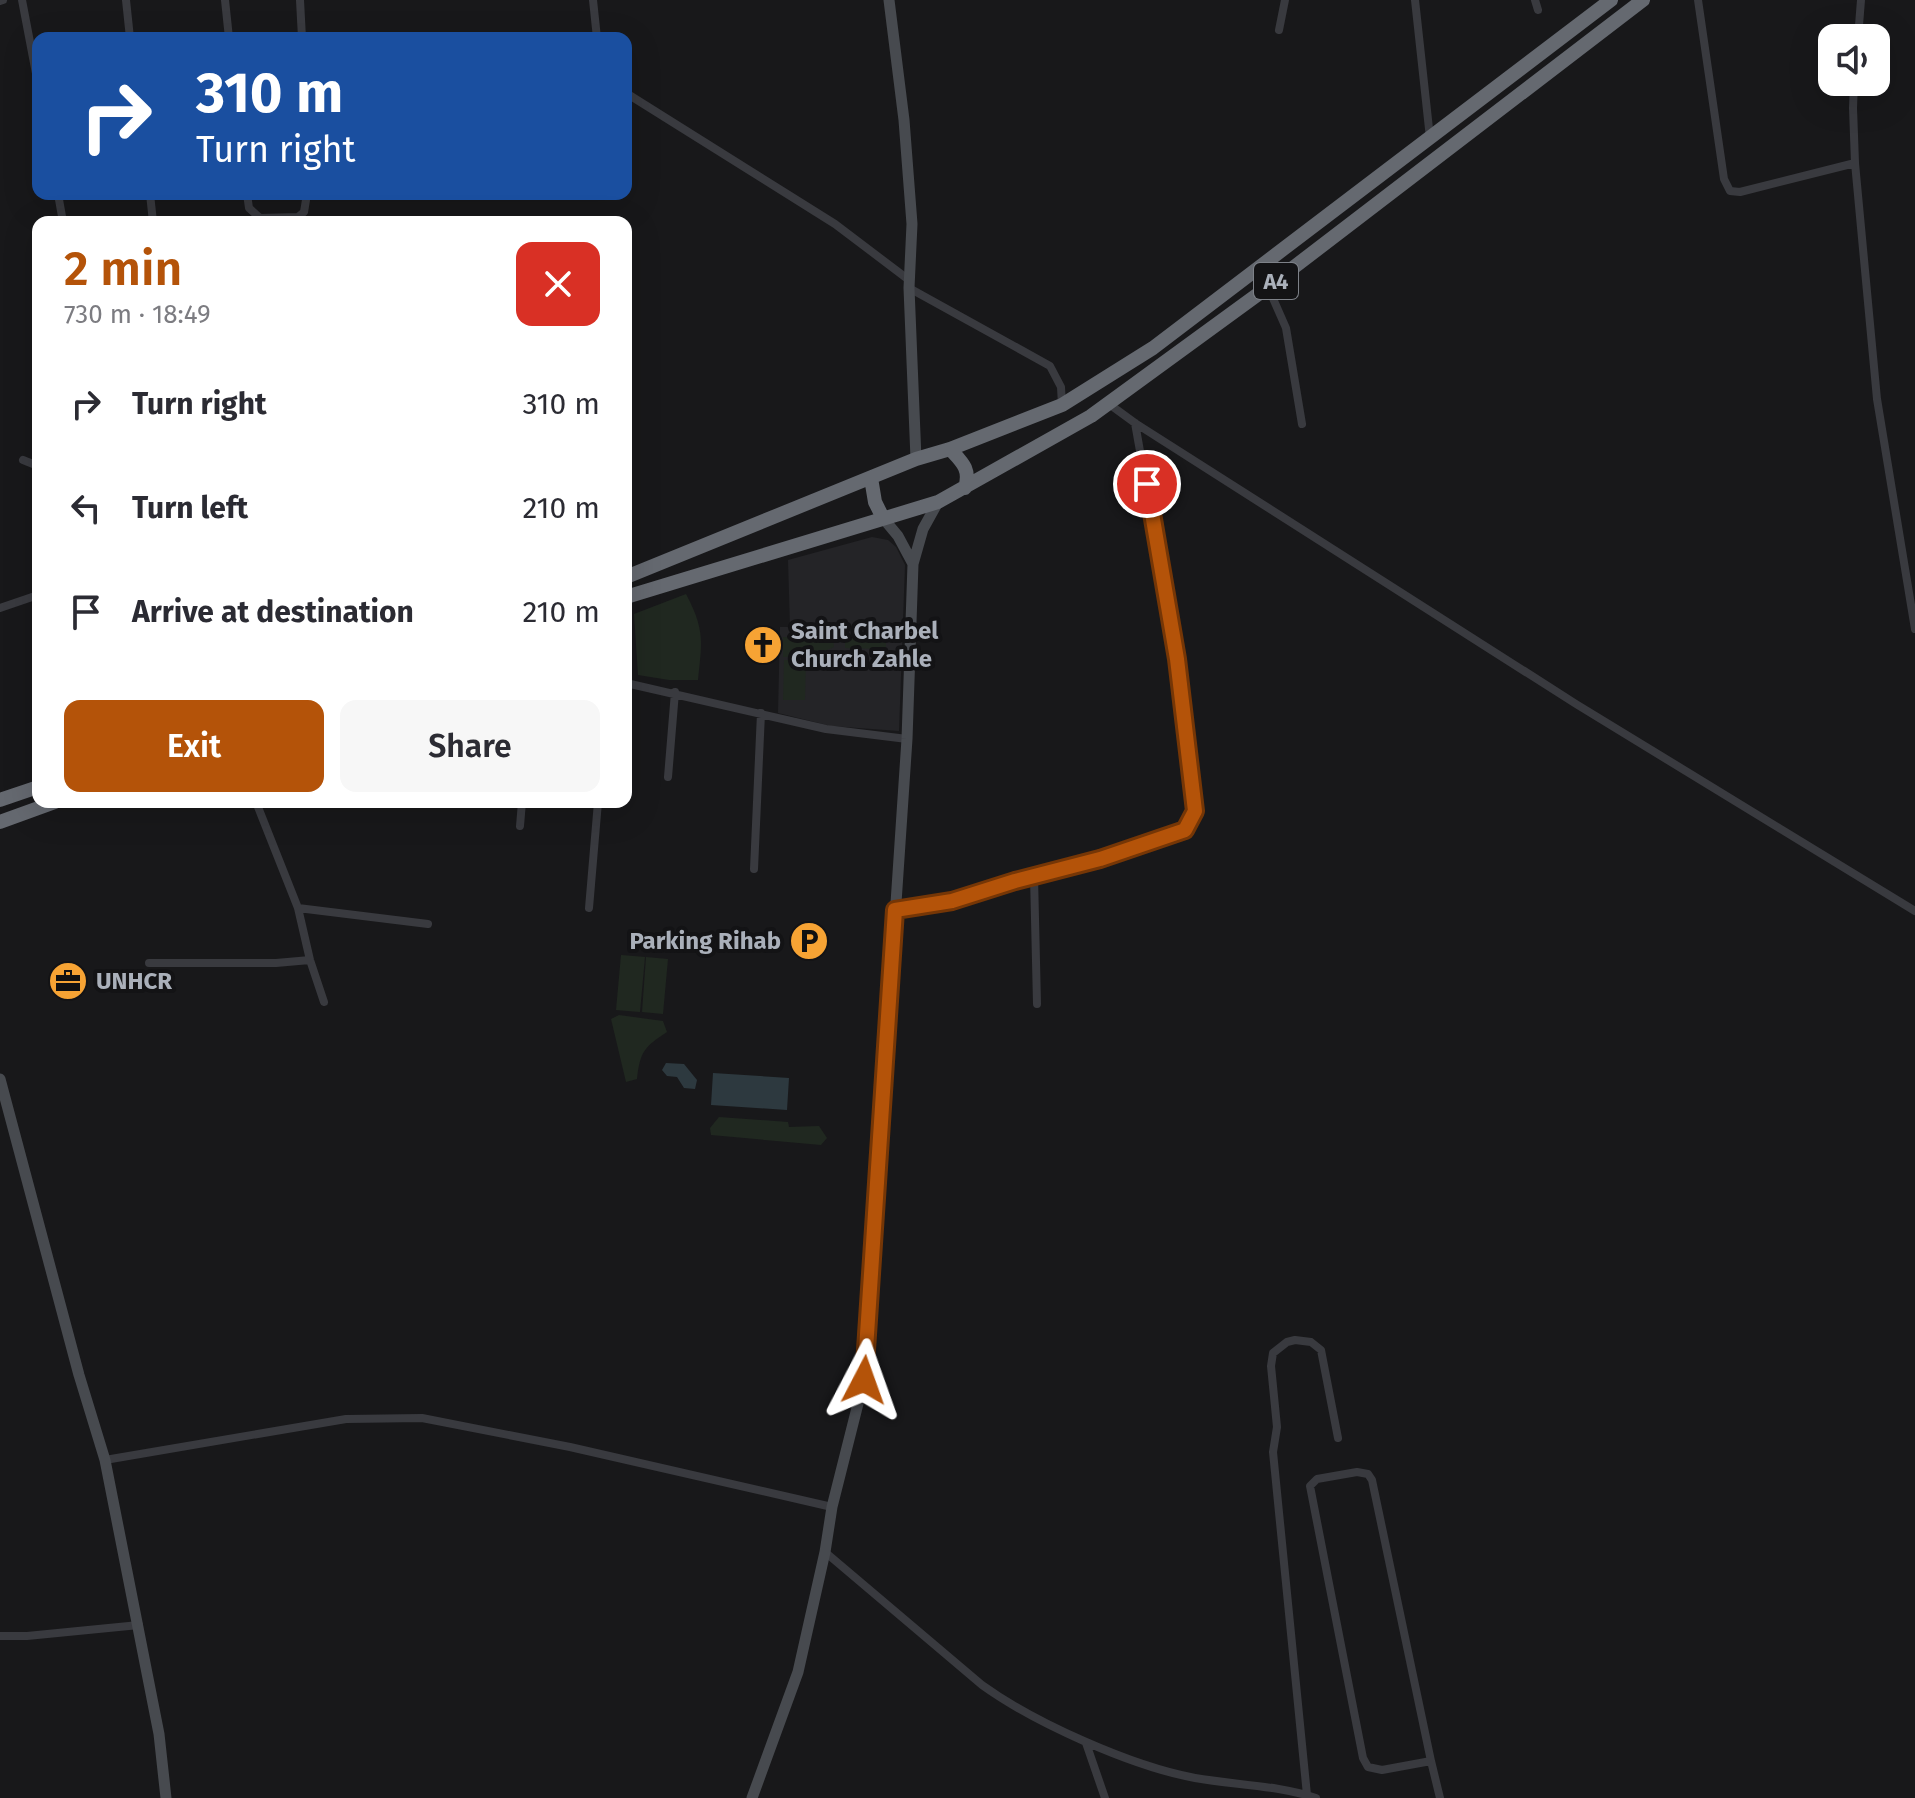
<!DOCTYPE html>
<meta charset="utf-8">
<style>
:root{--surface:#fff;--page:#f7f7f7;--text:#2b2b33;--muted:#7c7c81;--accent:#b45309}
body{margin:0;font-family:"Fira Sans",sans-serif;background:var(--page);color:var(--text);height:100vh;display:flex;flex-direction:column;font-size:30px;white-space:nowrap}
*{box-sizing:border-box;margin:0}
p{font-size:26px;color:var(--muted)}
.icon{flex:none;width:44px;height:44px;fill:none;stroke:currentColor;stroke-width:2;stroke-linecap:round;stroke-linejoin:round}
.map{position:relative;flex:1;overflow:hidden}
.panel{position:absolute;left:32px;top:216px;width:600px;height:592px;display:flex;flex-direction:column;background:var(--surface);border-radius:16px;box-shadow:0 8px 32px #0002}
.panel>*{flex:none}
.banner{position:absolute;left:32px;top:32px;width:600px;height:168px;border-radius:16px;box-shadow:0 8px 32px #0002;background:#1a4fa0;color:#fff;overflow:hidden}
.tools{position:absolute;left:1818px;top:24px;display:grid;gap:16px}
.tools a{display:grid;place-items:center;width:72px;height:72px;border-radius:16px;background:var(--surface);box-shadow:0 8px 32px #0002;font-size:40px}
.pin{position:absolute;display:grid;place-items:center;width:68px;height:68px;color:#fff;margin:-34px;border:4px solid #fff;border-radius:50%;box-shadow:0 2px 8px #0007}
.me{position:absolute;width:88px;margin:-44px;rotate:4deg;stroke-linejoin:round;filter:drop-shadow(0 0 6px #0008)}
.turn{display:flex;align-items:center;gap:28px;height:168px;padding:0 32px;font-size:36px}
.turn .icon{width:104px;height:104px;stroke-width:2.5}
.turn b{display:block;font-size:56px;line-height:68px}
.round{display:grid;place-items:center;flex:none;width:84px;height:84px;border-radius:16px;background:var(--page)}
.summary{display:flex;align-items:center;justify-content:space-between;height:136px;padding:0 32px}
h1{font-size:48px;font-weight:600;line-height:60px;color:var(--accent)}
.button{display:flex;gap:16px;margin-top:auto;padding:16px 32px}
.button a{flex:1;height:92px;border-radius:16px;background:var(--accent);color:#fff;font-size:32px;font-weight:600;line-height:92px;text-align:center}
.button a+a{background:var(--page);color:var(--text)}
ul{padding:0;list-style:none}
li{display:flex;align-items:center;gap:24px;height:104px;padding:0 32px}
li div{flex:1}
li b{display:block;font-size:30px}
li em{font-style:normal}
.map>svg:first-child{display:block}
.built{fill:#242427}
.green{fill:#202820}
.water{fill:#2d393f}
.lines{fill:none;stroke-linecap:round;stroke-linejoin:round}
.street{stroke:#393a3f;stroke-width:8}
.secondary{stroke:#474a4f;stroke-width:11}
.highway{stroke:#656970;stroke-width:14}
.route-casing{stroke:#753606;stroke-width:20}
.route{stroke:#b45309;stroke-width:14}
.labels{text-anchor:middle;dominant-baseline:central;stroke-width:8;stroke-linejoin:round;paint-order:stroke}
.shield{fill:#131315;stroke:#7d8188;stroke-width:2}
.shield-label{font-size:22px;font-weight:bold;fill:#aab0ba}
.poi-label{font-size:24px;font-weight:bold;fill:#aab0ba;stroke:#131315;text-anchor:start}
</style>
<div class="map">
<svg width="1915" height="1798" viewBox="0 0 1915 1798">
<rect width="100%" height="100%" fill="#18181a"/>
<path class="built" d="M872,537L888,540L896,547L905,565L899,731L831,726L778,713L780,627H790L788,560Z"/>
<path class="green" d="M686,594C705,630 702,641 698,680H669L638,675L634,614Z
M783,637L833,638L834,647L827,650L825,657H783Z
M845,638L886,639V649L845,648Z
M784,660H806L805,700H783Z
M621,955L645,957L640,1012L616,1010Z
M646,957L668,959L663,1014L642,1012Z
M619,1015L663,1021L667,1032C644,1047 640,1052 637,1079L626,1082L611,1019Z
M719,1117L788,1122L789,1127L819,1126L827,1138L821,1145L711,1135L710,1128Z"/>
<path class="water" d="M666,1063L684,1064L697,1080L695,1089L684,1088L677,1077L667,1076L662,1070Z
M713,1073L789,1078L787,1110L711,1105Z"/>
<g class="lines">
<path class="street" d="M22,0L38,84
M126,0L130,38
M225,0L229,38
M300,0L302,38
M593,0L597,38
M1415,0L1430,138
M1535,0L1538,10
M1698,0L1724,179L1730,191L1740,192L1855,163
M0,1L3,0
M1279,30L1285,0
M1858,38L1861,0
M1854,82L1853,108L1855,163L1877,399L1915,629
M626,93L835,224L909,280
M58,194L63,222
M150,194L153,222
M247,194L249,208L260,218L298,217L304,212L307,194
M1268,287L1286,328L1302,424
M909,288L1050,366L1061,387L1062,405
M1109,404L1135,423L1576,704L1915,911
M23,460L38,466
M0,608L38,595
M626,683L826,729L907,739
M668,777L675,692
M256,802L298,908L310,960L324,1002
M520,826L522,802
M754,869L761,713
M1034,876L1037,1004
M298,908L428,924
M589,908L598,802
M895,910L952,901L1164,838L1185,830L1195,811L1177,659L1135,423
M149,963H276L310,960
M105,1460L346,1419L422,1418L570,1447L832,1507
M1357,1472L1368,1474L1372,1480L1431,1761L1382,1770L1368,1767L1363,1758L1310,1486L1317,1479Z
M825,1552L982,1685C1035,1723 1131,1766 1195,1778C1235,1785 1277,1785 1316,1798
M0,1636H27L139,1625
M1086,1743L1105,1798
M1431,1761L1440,1798
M1307,1795L1273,1452L1277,1427L1271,1366L1273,1353L1287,1342L1295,1340L1311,1342L1321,1350L1338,1438"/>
<path class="secondary" d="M889,0L904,120L912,224L909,288L916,459
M883,518L898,536L913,564
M0,1079L79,1375L105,1460L159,1734L166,1798
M752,1798L798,1672L825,1552L832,1507L864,1380L907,739L913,564L923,529L938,502"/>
<path class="highway" d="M950,449C962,462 971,469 965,488
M871,478L875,502L883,518
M626,577L916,459L950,449L1062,405L1153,348L1611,0
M626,597L938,502L1091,416L1268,287L1643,0
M0,800L38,787
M0,822L55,802"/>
</g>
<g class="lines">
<defs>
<path id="route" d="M864,1380L895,910L952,901L1015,881L1100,859L1185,830L1195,811L1177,659L1147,484"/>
</defs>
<use href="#route" class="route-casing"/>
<use href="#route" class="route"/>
</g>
<defs>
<symbol id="church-disc" viewBox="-11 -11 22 22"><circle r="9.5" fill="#f6a334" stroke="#131315"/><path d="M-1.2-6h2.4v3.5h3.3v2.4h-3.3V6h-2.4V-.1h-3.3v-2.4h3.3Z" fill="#111"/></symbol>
<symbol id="parking-disc" viewBox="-11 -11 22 22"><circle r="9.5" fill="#f6a334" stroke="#131315"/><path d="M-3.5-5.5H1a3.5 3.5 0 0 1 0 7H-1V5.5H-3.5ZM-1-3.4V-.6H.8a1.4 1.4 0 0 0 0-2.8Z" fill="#111"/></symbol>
<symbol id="office-disc" viewBox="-11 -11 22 22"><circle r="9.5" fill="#f6a334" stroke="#131315"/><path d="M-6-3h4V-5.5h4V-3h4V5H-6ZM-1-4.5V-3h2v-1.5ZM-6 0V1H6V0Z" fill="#111"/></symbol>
</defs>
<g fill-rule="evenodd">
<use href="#church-disc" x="741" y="623" width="44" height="44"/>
<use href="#parking-disc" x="787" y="919" width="44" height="44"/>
<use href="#office-disc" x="46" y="959" width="44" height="44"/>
</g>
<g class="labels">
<rect class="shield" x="1254" y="263" width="44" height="36" rx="6"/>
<g class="shield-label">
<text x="1276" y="281">A4</text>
</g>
<g class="poi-label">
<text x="791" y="631">Saint Charbel<tspan x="791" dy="28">Church Zahle</tspan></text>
<text x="781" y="941" text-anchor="end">Parking Rihab</text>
<text x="96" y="981">UNHCR</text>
</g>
</g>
</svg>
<div class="tools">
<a><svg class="icon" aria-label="sound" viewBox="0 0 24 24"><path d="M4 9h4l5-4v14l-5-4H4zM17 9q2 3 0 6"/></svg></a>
</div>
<div class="pin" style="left:1147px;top:484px;background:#d93025"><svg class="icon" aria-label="arrive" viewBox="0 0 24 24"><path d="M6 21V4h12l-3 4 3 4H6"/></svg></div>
<svg class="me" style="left:864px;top:1380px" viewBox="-20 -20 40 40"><path d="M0-17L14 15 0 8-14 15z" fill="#b45309" stroke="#fff" stroke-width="4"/></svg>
<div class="banner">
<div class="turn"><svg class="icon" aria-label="right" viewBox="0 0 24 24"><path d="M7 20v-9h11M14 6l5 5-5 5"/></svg><div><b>310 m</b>Turn right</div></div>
</div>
<section class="panel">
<div class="summary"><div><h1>2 min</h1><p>730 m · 18:49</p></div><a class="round" style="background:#d93025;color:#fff"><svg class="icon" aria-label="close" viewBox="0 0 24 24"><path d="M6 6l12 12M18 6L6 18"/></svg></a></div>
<ul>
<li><svg class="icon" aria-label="right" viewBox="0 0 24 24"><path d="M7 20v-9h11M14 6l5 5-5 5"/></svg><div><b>Turn right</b></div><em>310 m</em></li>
<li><svg class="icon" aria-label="left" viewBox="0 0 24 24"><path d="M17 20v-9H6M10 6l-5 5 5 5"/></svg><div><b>Turn left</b></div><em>210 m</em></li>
<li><svg class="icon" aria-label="arrive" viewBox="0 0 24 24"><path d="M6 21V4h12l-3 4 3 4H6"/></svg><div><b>Arrive at destination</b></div><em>210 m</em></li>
</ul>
<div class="button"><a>Exit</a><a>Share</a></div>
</section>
</div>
